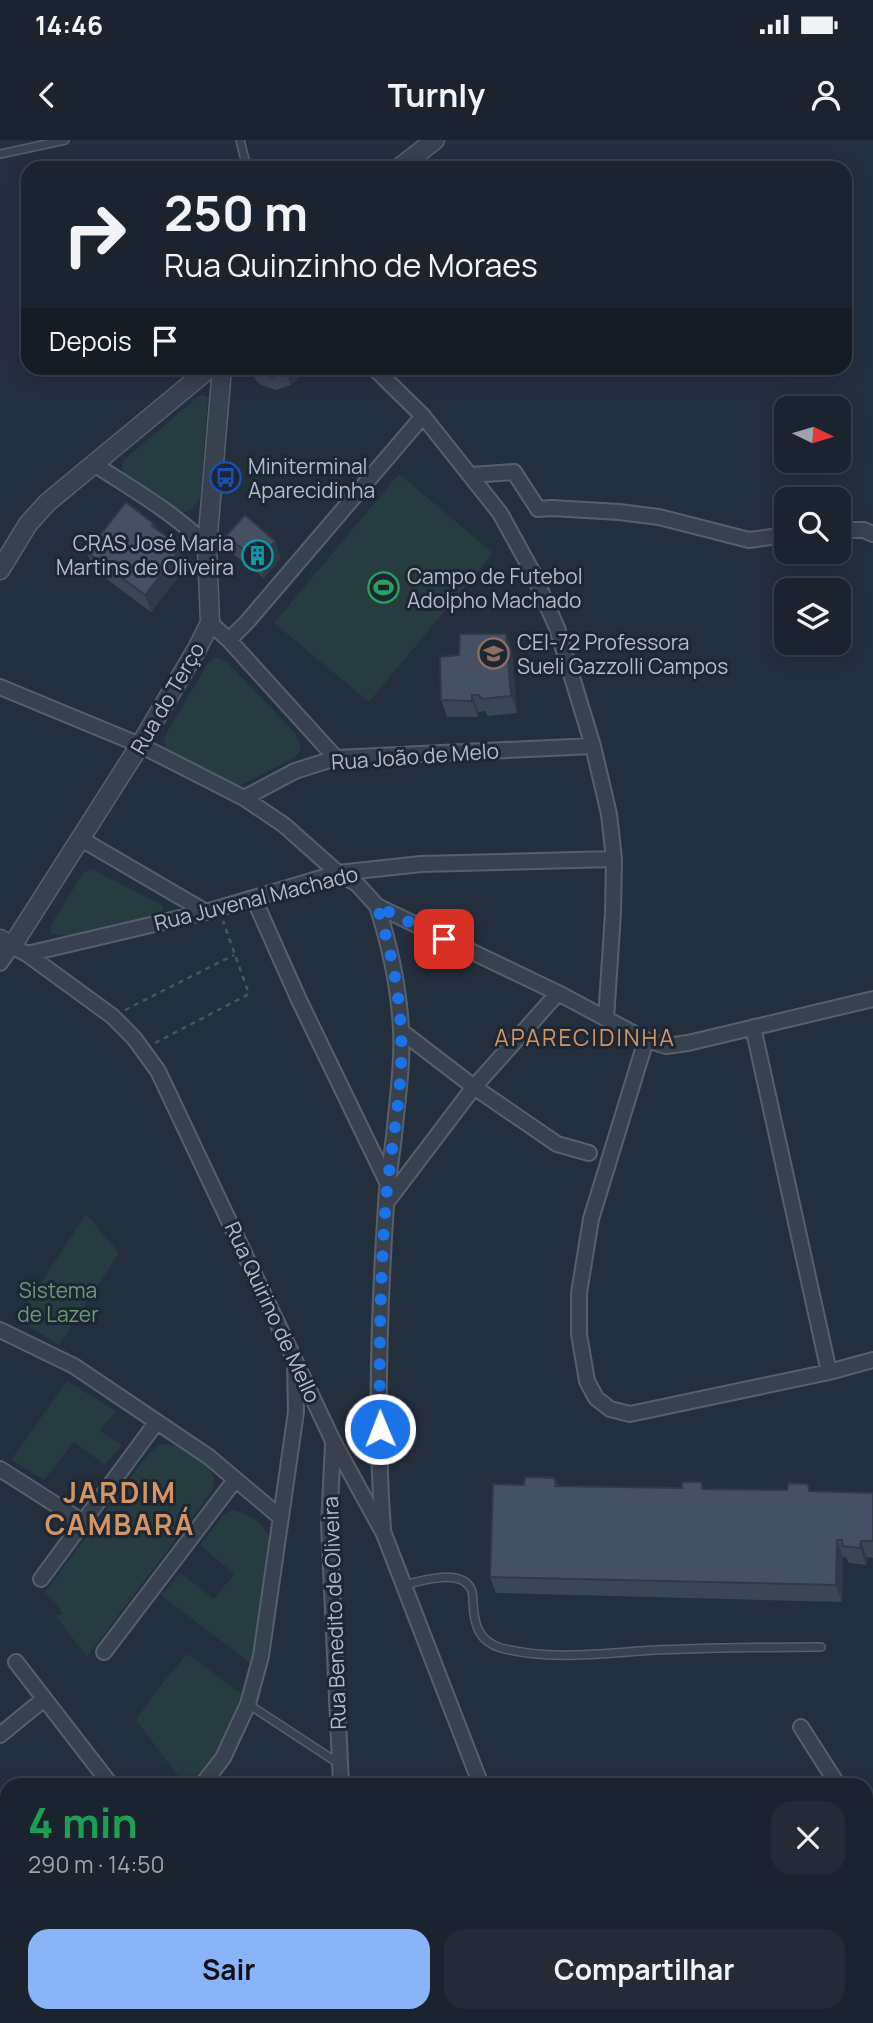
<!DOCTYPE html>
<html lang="pt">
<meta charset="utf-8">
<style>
:root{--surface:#1b232e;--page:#242b36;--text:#f1f3f6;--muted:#a0a4aa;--line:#39404a;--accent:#8ab4f8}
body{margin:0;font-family:Manrope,sans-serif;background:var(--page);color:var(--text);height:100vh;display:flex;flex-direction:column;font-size:26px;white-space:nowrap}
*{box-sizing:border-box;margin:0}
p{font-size:23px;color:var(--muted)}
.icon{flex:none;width:38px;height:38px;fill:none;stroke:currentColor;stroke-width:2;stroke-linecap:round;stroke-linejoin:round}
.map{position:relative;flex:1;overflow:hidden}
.drawer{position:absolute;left:0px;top:1638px;width:873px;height:245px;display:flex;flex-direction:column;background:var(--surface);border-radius:21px 21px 0 0;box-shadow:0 4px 18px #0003,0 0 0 2px var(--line)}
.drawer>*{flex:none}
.hud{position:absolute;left:21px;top:21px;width:831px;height:214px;border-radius:21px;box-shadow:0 4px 18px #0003,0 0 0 2px var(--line);background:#1b232e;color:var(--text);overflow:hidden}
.needle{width:46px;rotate:95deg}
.controls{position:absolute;left:774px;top:256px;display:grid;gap:14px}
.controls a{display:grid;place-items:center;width:77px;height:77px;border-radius:14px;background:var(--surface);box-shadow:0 4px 18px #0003,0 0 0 2px var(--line);font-size:35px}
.pin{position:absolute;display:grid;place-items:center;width:60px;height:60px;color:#fff;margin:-30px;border-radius:14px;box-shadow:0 4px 10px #0006}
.me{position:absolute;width:77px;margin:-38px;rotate:359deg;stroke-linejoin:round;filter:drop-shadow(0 0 5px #0008)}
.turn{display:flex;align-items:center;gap:24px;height:147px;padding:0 28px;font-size:32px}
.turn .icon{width:91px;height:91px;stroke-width:2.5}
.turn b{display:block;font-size:49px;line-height:60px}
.then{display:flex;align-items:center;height:66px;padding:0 28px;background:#0003;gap:14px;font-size:26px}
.round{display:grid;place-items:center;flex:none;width:74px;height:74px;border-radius:21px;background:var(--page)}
.summary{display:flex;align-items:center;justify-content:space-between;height:119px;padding:0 28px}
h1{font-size:42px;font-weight:700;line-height:52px;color:#1e9e55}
.primary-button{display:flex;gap:14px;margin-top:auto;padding:14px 28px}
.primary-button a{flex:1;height:80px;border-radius:21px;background:var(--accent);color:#111;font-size:28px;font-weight:700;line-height:80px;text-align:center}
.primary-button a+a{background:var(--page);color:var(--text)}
.status{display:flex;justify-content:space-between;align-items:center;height:49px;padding:0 35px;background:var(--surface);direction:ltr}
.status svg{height:19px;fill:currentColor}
header{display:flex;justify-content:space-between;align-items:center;height:91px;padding:0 28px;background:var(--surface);font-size:32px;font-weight:700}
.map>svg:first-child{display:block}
.green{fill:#263c3f}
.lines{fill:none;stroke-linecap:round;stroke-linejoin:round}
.service-casing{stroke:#565f6c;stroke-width:10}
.minor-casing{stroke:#565f6c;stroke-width:18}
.tertiary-casing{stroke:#565f6c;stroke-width:21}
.path{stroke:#44595c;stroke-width:2.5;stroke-dasharray:5 5;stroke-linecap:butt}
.service{stroke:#38414e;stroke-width:7}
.minor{stroke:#38414e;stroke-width:14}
.tertiary{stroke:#38414e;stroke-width:18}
.wall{fill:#3b4654}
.shaded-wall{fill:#303945}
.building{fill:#455162;stroke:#303945;stroke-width:2}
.route{stroke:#1a73e8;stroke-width:12;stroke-dasharray:0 21.6}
.labels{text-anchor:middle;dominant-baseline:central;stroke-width:6;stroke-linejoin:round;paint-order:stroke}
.poi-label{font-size:21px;fill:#b4bcc9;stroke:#1d2633;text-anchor:start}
.street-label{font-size:21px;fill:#b4bcc9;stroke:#1d2633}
.park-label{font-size:21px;fill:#6b9a76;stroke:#1d2633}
.neighbourhood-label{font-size:23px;letter-spacing:2px;fill:#d59563;stroke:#1d2633}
.district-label{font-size:28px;font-weight:bold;letter-spacing:2px;fill:#d59563;stroke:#1d2633}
</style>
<div class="status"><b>14:46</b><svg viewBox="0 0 49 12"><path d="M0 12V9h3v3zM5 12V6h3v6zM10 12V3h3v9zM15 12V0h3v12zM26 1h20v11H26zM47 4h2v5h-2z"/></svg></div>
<header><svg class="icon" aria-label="back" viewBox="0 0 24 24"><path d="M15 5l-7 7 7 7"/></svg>Turnly<svg class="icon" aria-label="person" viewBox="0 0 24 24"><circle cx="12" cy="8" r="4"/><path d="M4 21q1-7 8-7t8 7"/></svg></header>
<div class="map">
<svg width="873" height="1883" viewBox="0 0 873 1883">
<rect width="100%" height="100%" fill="#242f3e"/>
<path class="green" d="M204,255L208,258L200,357C195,369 188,374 175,372L124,335L122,328L124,320L199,256Z
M399,334L493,413L369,562L274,483Z
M216,517L227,522L295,593L301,604L300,611L294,618L239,646L170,614L164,606L166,594L208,523Z
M92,729L162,765L163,771C147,781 70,800 52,794L50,786L84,732Z
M86,1074L119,1113L59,1205L17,1179Z
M67,1241L116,1271L100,1291L122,1305L105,1325L74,1302L44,1340L11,1320Z
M160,1304L176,1306L207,1326L214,1337L212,1351L87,1517L55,1475H62L59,1466L45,1452L148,1314Z
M233,1370C256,1375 270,1388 272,1412L251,1524L161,1455L180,1433L214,1459L234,1434L200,1405L224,1374Z
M187,1514L242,1554L215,1615L191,1645H185L136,1580L156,1551Z
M440,1876H594L583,1883H434Z"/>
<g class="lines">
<defs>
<path id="service" d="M240,0L247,28
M0,14L65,0
M404,1445C420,1441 458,1429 470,1447C473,1451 473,1458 473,1462C474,1484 478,1501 501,1508C550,1521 605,1513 656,1510C711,1508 766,1507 821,1507
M248,1564L338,1623"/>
<path id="minor" d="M374,228L423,276L500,373L533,433L557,488L593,606L609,674L614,719L613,773L606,879
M94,324C132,349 175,373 207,406
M471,335L514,332L538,369L552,368L619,372L659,377L749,400L786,395
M838,390H864L873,394
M210,483L229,500L336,618
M229,500L247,482L423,276
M0,547L140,605L244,658L284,685L338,733L357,744L377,766L558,853L646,900L666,906L688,903L873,859
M244,658L295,631L336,618L593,606
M81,699L206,772
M254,759L299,860L388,1044
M377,766C390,806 399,848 401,890C403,922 398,955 395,986C393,1012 387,1038 386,1065C379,1172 375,1282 383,1389
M27,814L206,772L338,733L421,724L614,719
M0,823L12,806L27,814L112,876L134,898L158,931L333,1301L384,1394L481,1645
M753,887L829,1232
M401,891L474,947L557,1004L589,1013
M646,900L591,1079L579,1153V1194L587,1241L596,1258L610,1269L630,1274L829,1232L873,1220
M386,1063L474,947L558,853
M0,1190L74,1226L209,1317L280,1377
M333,1304L329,1385L341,1645
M0,1329L83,1382
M41,1439L156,1283
M104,1512L235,1340
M16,1522L111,1645
M801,1587L838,1645
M0,1595L44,1559
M202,1645L223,1618L248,1564L261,1516L296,1272L295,1222
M866,1688L873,1698
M0,1741L7,1736
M360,1876L364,1883
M602,1876L605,1883
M35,1883L39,1876
M199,1883L210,1876"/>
<path id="tertiary" d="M399,28L435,0
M0,430L28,384L48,362L210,228
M0,799L12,806L140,605L198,507L210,483L207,406L222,228"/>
</defs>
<use href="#service" class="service-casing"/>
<use href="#minor" class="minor-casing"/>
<use href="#tertiary" class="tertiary-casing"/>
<path class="path" d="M125,870L234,815
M155,903L249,854L223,781"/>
<use href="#service" class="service"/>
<use href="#minor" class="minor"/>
<use href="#tertiary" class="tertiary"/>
</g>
<path class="wall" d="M251,228H300V233L297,240L291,245L276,250L261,245L255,239Z
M154,384L156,388L185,421L181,428L182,432L151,472L93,429L87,412Z
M226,396L281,418L264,438L232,413Z
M512,511L517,573L488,576L485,571L478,572V577H447L441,560Z
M555,1338L558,1346L682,1348L702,1342L704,1349L873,1353V1418L867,1417L866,1425L849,1423L846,1417H843L842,1462L496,1453L490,1437L524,1345Z"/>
<path class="shaded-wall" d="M292,228H300V233L297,240L291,245L286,233Z
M275,401L281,418L264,438L258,421Z
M179,405L185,421L181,428L182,432L151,472L145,455Z
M506,494L512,511L517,573L511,556Z
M472,555L478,572V577L472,561Z
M837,1400L843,1417L842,1462L836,1445Z
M861,1401L867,1417L866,1425L860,1408Z"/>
<path class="building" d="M252,228H292L286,233L271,238L256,232Z
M126,362L154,384L152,386L179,405L174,412L176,415L145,455L87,412Z
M245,375L275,401L258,421L226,396Z
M460,494H506L511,556L482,559L479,555H472V561L441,560L440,517L459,515Z
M525,1337L555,1338V1346L682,1348V1342H702V1349L787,1350L788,1343L808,1344L809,1351L873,1353V1401H861L860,1408L843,1406L842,1400H837L836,1445L490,1437L493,1344L524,1345Z"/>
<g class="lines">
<path class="route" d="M380,1289C379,1213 380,1136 386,1060C391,1004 404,947 401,891C399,848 390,806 377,766L444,799"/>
</g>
<defs>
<symbol id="bus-ring" viewBox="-11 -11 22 22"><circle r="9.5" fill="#1d2633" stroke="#1a4fb4" stroke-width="1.5"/><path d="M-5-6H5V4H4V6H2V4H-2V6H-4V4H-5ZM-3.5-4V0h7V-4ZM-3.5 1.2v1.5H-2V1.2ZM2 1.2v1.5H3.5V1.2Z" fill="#1a4fb4"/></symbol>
<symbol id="building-ring" viewBox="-11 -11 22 22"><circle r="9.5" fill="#1d2633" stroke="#0f9aa8" stroke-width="1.5"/><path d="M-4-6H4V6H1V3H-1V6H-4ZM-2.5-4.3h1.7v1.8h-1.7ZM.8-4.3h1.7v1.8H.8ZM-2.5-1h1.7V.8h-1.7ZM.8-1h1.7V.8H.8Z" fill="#0f9aa8"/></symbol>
<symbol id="stadium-ring" viewBox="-11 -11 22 22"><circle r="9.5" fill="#1d2633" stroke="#2e9e5b" stroke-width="1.5"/><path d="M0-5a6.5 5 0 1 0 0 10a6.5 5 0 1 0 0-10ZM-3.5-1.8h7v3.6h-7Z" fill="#2e9e5b"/></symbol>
<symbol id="school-ring" viewBox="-11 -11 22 22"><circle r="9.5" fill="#1d2633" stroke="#8d6e63" stroke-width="1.5"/><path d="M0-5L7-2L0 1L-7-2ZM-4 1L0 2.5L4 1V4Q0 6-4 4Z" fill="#8d6e63"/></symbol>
</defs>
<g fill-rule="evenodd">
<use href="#bus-ring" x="208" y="320" width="35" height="35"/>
<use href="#building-ring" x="240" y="398" width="35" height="35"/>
<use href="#stadium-ring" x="366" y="430" width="35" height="35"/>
<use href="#school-ring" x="476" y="496" width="35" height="35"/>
</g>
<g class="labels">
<g class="poi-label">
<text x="248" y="326">Miniterminal<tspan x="248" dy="24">Aparecidinha</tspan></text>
<text x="234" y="403" text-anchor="end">CRAS José Maria<tspan x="234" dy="24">Martins de Oliveira</tspan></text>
<text x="407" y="436">Campo de Futebol<tspan x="407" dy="24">Adolpho Machado</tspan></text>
<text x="517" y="502">CEI-72 Professora<tspan x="517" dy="24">Sueli Gazzolli Campos</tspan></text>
</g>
<g class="street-label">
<text transform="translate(167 558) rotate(-60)">Rua do Terço</text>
<text transform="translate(415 616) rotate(-4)">Rua João de Melo</text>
<text transform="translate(256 758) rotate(-14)">Rua Juvenal Machado</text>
<text transform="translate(273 1172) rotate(65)">Rua Quirino de Mello</text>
<text transform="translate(334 1473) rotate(-92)">Rua Benedito de Oliveira</text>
</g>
<g class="park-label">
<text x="58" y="1150">Sistema<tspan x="58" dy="24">de Lazer</tspan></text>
</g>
<g class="neighbourhood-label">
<text x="585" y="897">APARECIDINHA</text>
</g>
<g class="district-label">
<text x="120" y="1352">JARDIM<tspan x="120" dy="32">CAMBARÁ</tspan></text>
</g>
</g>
</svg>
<div class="controls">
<a><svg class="needle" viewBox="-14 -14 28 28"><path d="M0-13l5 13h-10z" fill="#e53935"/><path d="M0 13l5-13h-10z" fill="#a0a4aa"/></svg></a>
<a><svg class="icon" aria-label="search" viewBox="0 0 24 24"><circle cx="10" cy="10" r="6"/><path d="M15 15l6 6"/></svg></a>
<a><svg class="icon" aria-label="layers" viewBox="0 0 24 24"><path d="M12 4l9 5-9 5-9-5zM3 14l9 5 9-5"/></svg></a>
</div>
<div class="pin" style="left:444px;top:799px;background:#d93025"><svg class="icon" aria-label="arrive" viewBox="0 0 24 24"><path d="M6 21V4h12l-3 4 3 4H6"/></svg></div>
<svg class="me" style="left:380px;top:1289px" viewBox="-20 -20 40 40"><circle r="17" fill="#1a73e8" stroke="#fff" stroke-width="3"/><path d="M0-11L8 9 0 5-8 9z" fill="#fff"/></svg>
<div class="hud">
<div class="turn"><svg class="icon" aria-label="right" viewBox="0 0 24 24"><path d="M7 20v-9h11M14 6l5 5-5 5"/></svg><div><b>250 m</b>Rua Quinzinho de Moraes</div></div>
<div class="then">Depois<svg class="icon" aria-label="arrive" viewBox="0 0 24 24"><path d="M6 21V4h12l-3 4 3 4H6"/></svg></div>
</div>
<section class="drawer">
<div class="summary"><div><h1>4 min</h1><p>290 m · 14:50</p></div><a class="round"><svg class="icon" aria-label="close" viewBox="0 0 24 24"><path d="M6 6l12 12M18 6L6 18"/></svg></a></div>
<div class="primary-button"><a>Sair</a><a>Compartilhar</a></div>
</section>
</div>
